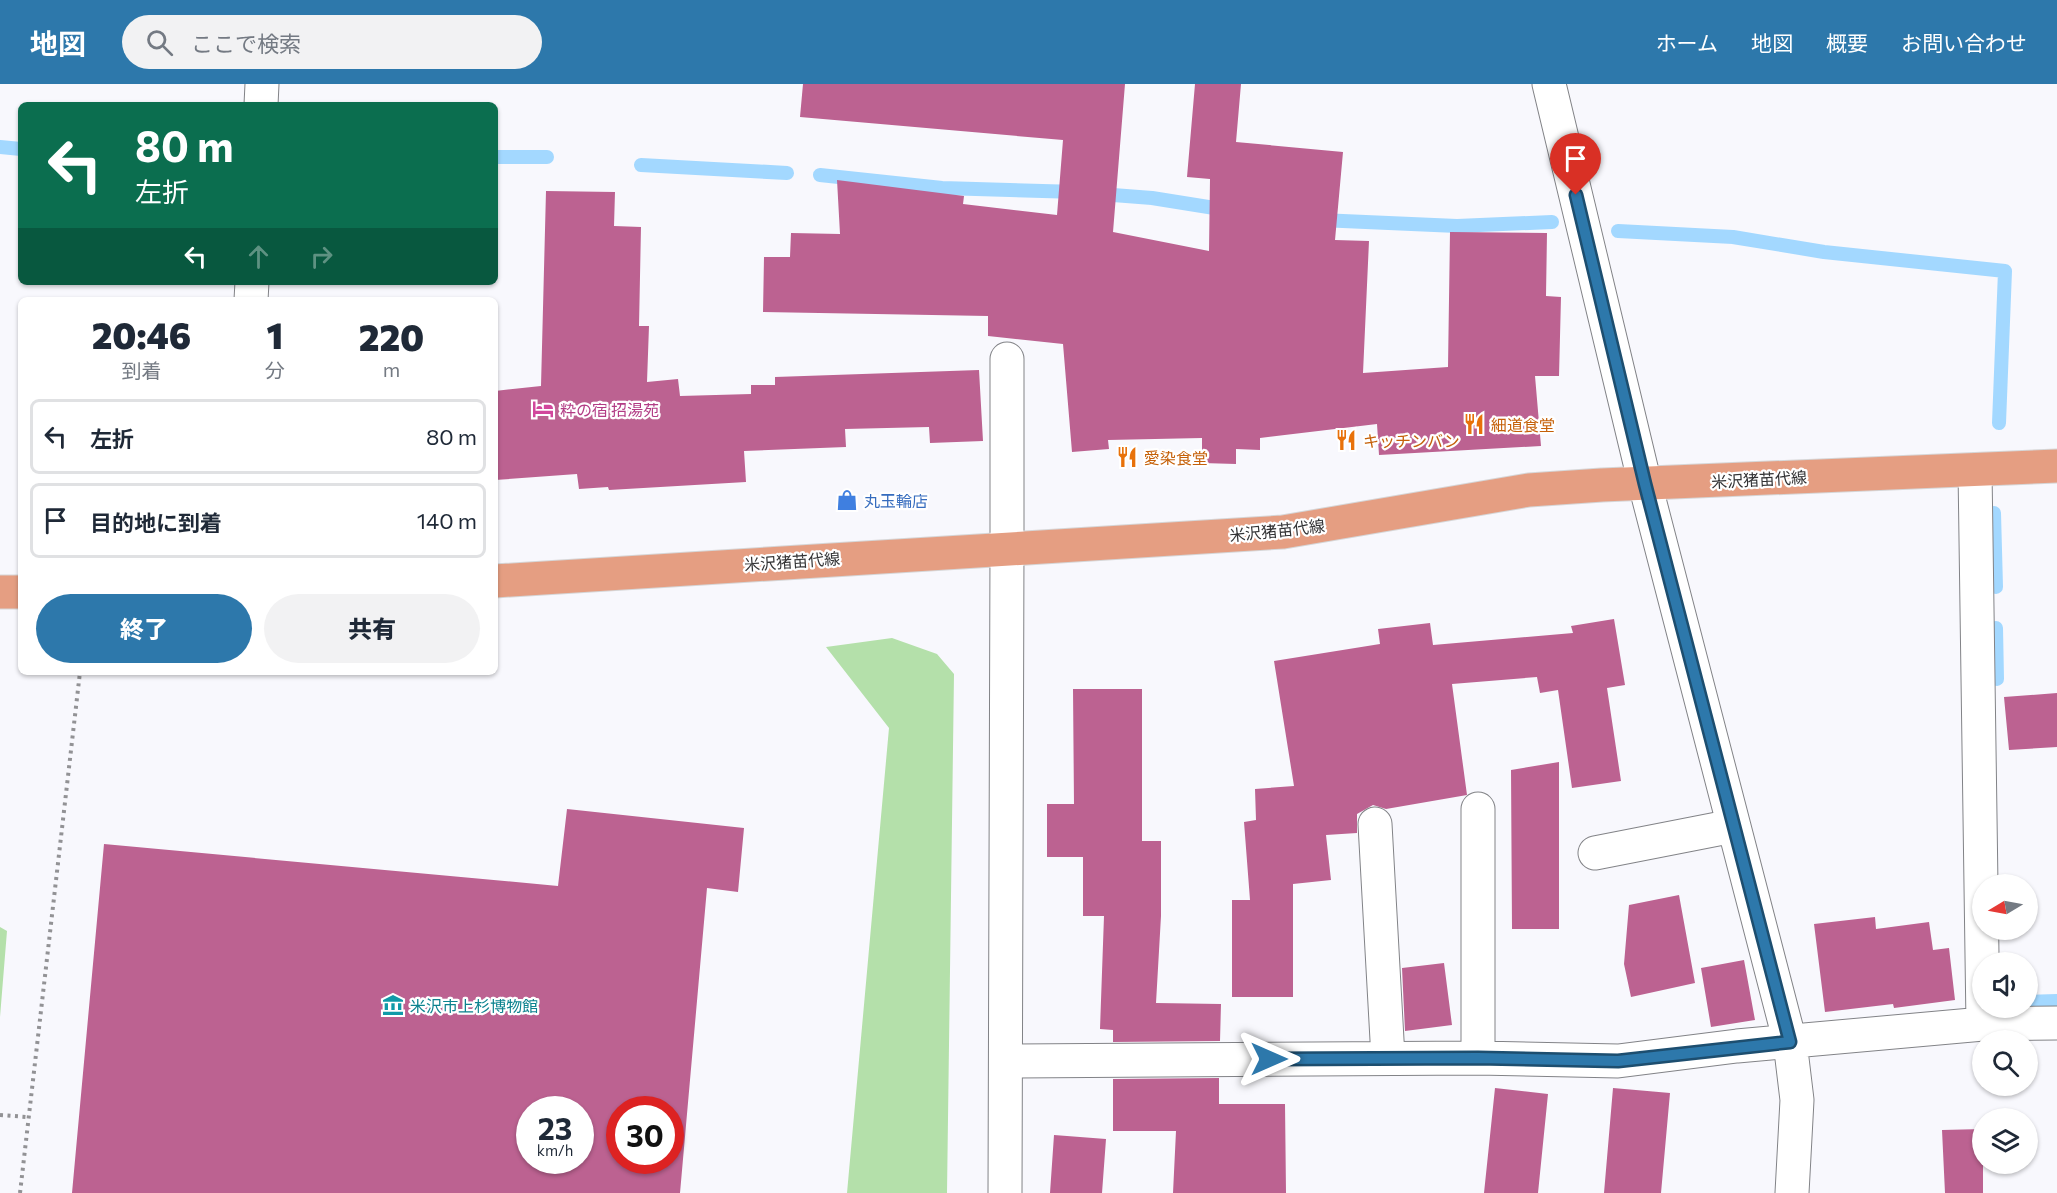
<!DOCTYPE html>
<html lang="ja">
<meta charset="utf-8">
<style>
:root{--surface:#fff;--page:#f2f2f3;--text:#1f2937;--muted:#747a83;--line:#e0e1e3;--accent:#2d78ab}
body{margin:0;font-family:Commissioner,"Noto Sans JP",sans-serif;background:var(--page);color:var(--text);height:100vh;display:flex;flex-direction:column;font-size:22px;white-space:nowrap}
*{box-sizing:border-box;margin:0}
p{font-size:20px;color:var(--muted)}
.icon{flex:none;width:33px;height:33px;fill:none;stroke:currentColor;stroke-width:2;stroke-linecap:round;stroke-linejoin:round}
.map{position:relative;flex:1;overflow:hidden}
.drawer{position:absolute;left:18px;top:213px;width:480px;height:378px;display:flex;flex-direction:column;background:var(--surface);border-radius:9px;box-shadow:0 2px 4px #0004}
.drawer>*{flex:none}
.hud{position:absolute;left:18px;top:18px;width:480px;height:183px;border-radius:9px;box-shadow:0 2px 4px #0004;background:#0b6e4f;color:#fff;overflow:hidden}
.needle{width:39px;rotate:260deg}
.buttons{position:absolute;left:1972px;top:790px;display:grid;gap:12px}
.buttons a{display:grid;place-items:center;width:66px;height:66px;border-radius:50%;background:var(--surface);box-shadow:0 2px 4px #0004;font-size:30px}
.speed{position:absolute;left:516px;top:1012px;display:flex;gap:12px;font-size:30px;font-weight:700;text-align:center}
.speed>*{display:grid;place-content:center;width:78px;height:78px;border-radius:50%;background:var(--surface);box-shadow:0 2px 4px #0004;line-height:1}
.speed small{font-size:15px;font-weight:400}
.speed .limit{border:9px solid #d22;background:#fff;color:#111}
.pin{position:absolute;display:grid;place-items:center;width:51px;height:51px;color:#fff;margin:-62px -26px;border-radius:50% 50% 50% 0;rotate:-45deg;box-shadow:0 0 6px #0007}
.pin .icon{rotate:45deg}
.me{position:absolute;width:66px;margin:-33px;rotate:90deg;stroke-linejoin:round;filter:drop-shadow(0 0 4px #0008)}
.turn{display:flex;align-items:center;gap:21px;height:126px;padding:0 18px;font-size:27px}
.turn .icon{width:78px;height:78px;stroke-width:2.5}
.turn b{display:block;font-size:42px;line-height:51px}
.lanes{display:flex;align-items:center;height:57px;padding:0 18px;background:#0003;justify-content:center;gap:30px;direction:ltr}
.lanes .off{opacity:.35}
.eta{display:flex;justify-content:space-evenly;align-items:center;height:102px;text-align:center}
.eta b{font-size:36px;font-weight:800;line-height:42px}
.primary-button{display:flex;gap:12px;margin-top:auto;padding:12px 18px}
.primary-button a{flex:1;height:69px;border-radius:36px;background:var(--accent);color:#fff;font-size:24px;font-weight:800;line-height:69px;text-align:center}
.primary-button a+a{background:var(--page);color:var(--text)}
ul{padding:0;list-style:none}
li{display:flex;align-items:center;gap:18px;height:75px;margin:0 12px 9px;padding:0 6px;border:3px solid var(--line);border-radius:9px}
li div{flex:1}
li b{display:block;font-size:22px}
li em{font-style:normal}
header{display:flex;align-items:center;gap:36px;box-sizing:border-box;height:84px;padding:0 30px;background:var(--accent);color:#fff}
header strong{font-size:28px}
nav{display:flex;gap:33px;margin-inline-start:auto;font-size:21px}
.search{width:420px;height:54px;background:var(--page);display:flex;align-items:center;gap:15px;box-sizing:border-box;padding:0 21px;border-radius:33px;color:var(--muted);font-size:22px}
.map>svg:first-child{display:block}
.green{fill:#b4e0aa}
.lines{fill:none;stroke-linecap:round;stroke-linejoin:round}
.stream{stroke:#a3d8ff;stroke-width:14}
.building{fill:#bc6291;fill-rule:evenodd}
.minor-casing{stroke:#828387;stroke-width:35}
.tertiary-casing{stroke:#828387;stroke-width:35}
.primary-casing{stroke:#d6d6d7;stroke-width:35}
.path{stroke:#929295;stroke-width:4;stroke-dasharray:3 4.5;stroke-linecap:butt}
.minor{stroke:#fff;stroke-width:33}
.tertiary{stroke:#fff;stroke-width:33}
.primary{stroke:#e59e82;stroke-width:33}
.route-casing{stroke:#1d4e6f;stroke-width:15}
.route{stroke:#2d78ab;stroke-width:10}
.labels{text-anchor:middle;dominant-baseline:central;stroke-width:4.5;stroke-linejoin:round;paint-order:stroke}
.hotel-label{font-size:16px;fill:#b23c85;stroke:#fff;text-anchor:start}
.food-label{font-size:16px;fill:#c56008;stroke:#fff;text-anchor:start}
.street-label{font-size:16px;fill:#333335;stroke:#fff}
.shop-label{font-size:16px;fill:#366cbe;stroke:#fff;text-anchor:start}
.culture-label{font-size:16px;fill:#0d838f;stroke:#fff;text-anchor:start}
</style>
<header>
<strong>地図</strong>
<div class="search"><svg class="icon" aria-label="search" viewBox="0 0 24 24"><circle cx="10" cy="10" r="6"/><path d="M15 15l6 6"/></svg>ここで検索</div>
<nav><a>ホーム</a><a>地図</a><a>概要</a><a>お問い合わせ</a></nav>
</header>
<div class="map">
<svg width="2057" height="1109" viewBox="0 0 2057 1109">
<rect width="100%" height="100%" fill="#f8f8fd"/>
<path class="green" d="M892,554L937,570L954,590L947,1109H847L889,644L826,563Z
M0,843L7,847L0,933Z"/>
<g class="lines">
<path class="stream" d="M0,63L21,65
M495,73H547
M641,81L787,89
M820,91L942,104L1078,108
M1100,110L1152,114L1227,126
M1320,136L1457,142L1552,138
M1618,147L1733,153L1824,168L2005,187L1999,339
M1994,429L1996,503
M1996,544L1997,595
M2028,918L2057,917"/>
</g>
<path class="building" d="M803,0H1125L1113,148L1209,167L1210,95L1187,93L1195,0H1241L1236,58L1343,68L1335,156L1369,157L1363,289L1448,283L1450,148L1547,149L1546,212L1561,213L1559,292H1535L1541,362L1379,371L1377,340L1260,354V366L1236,365V380L1202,379V354L1108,356L1109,365L1072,368L1063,260L988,252V232L763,228L764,173H790L791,149L840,150L837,96L964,112L963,120L1057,131L1063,56L800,33Z
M546,107L615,108L614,142L641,143L639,242H649L647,298L678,295L680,312L751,310V301H775V293L979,286L983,357L930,359L929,343L845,345L846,363L744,367L746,398L609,406L608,403L579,405L577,390L495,396V307L541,302Z
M1614,535L1625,601L1607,604L1621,697L1572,704L1558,606L1540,609L1537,593L1452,600L1467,711L1386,725L1373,721L1357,730V749L1326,751L1331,796L1293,800V913H1232V816H1250L1244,738L1256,736L1255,705L1294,702L1274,577L1380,560L1378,545L1430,539L1433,561L1573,549L1571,542Z
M1073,605H1142V757H1161V832L1156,919L1221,920L1220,957L1113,958V946L1100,945L1104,832H1083V773H1047V720H1074Z
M2057,609V663L2009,666L2004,613Z
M1559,678V845H1512L1511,686Z
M567,725L744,744L738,808L707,804L680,1109H72L104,760L558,802ZM530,1026H580V1077H530ZM620,1026H670V1077H620Z
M1679,811L1695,899L1631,913L1624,880L1629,821Z
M1875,833L1876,845L1929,838L1933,866L1949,864L1955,916L1894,924L1893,920L1825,928L1814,840Z
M1744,876L1755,936L1711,943L1701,884Z
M1444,879L1452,941L1405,947L1402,884Z
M1219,994V1020H1285L1286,1109H1173L1176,1047H1113V995Z
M1495,1004L1548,1010L1538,1109H1484Z
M1613,1004L1670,1009L1661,1109H1604Z
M1983,1045V1109H1945L1942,1046Z
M1054,1051L1106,1055L1102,1109H1050Z"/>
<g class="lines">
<defs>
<path id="minor" d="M1549,0L1645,400L1790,958L1797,1016L1792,1109
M261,21L262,0
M251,216L252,198
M1975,386L1983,940
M1007,463V275
M1478,725V974
M1375,740L1388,974
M1595,769L1733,742
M1007,977L1478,974L1618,977L1737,962L1983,940L2057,939"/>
<path id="tertiary" d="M1005,1109L1007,463"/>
<path id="primary" d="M495,497L1283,448L1529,406L1602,401L2057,382
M0,508H21"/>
</defs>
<use href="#minor" class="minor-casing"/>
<use href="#tertiary" class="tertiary-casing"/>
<use href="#primary" class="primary-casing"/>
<path class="path" d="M0,1031L27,1033
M20,1109L80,588"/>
<use href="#minor" class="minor"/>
<use href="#tertiary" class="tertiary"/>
<use href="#primary" class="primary"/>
</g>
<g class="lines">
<defs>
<path id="route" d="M1269,975L1478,974L1618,977L1790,958L1645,400L1576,111"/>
</defs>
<use href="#route" class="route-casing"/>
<use href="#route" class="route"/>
</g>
<defs>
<symbol id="hotel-bare" viewBox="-9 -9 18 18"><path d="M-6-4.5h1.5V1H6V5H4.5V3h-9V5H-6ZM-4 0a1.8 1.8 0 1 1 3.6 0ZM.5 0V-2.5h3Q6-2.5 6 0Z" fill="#d1479c" stroke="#fff" stroke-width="2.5" paint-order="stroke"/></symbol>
<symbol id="restaurant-bare" viewBox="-9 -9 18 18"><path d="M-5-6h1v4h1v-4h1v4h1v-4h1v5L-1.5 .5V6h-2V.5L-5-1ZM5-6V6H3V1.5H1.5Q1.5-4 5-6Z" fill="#e8710a" stroke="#fff" stroke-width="2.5" paint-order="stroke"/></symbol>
<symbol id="shop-bare" viewBox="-9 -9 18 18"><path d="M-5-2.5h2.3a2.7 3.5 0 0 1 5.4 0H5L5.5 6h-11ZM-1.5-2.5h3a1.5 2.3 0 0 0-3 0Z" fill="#3f7fe0" stroke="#fff" stroke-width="2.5" paint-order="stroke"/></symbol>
<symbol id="museum-bare" viewBox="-9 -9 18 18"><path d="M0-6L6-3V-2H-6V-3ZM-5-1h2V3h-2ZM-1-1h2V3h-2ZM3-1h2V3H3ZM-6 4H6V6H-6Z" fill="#0f9aa8" stroke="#fff" stroke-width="2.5" paint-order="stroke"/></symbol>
</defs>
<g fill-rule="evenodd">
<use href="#hotel-bare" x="528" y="310" width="30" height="30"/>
<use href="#restaurant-bare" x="1459" y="325" width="30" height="30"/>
<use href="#restaurant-bare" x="1331" y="341" width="30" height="30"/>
<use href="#restaurant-bare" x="1112" y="358" width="30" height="30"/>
<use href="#shop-bare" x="832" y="401" width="30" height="30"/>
<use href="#museum-bare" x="378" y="906" width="30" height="30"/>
</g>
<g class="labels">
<g class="hotel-label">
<text x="560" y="325">粋の宿 招湯苑</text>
</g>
<g class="food-label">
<text x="1491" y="340">細道食堂</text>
<text x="1363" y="356">キッチンバン</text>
<text x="1144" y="373">愛染食堂</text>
</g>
<g class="street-label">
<text transform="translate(1759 395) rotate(-3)">米沢猪苗代線</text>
<text transform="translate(1277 446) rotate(-6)">米沢猪苗代線</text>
<text transform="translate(792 477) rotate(-4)">米沢猪苗代線</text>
</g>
<g class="shop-label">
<text x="864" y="416">丸玉輪店</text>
</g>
<g class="culture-label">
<text x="410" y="921">米沢市上杉博物館</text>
</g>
</g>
</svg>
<div class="buttons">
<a><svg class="needle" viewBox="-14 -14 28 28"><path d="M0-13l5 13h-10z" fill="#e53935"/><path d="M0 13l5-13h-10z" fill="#747a83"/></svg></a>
<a><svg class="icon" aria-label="sound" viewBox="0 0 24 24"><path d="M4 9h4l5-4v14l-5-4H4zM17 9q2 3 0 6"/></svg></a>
<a><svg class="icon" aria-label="search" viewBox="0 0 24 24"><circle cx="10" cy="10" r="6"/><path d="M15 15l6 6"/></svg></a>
<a><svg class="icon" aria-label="layers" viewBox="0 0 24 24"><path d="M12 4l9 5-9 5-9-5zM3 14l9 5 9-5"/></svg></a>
</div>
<div class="speed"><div>23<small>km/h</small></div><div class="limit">30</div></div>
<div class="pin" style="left:1576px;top:111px;background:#d93025"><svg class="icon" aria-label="arrive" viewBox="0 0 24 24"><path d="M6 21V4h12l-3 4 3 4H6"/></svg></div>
<svg class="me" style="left:1269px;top:975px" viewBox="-20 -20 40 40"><path d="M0-17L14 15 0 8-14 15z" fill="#2d78ab" stroke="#fff" stroke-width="4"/></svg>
<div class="hud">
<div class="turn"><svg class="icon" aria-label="left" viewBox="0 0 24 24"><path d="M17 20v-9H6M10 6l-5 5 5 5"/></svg><div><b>80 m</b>左折</div></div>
<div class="lanes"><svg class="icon" aria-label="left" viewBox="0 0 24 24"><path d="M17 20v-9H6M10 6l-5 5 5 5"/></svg><svg class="icon off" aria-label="ahead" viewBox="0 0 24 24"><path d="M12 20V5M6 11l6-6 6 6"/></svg><svg class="icon off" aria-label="right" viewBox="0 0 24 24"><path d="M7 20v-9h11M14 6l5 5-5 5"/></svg></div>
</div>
<section class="drawer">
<div class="eta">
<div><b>20:46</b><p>到着</p></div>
<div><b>1</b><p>分</p></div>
<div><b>220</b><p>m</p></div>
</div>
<ul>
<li><svg class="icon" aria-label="left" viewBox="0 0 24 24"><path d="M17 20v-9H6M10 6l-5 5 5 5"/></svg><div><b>左折</b></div><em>80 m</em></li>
<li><svg class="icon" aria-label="arrive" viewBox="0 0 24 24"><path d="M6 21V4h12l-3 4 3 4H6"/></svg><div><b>目的地に到着</b></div><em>140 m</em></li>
</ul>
<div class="primary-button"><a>終了</a><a>共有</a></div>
</section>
</div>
